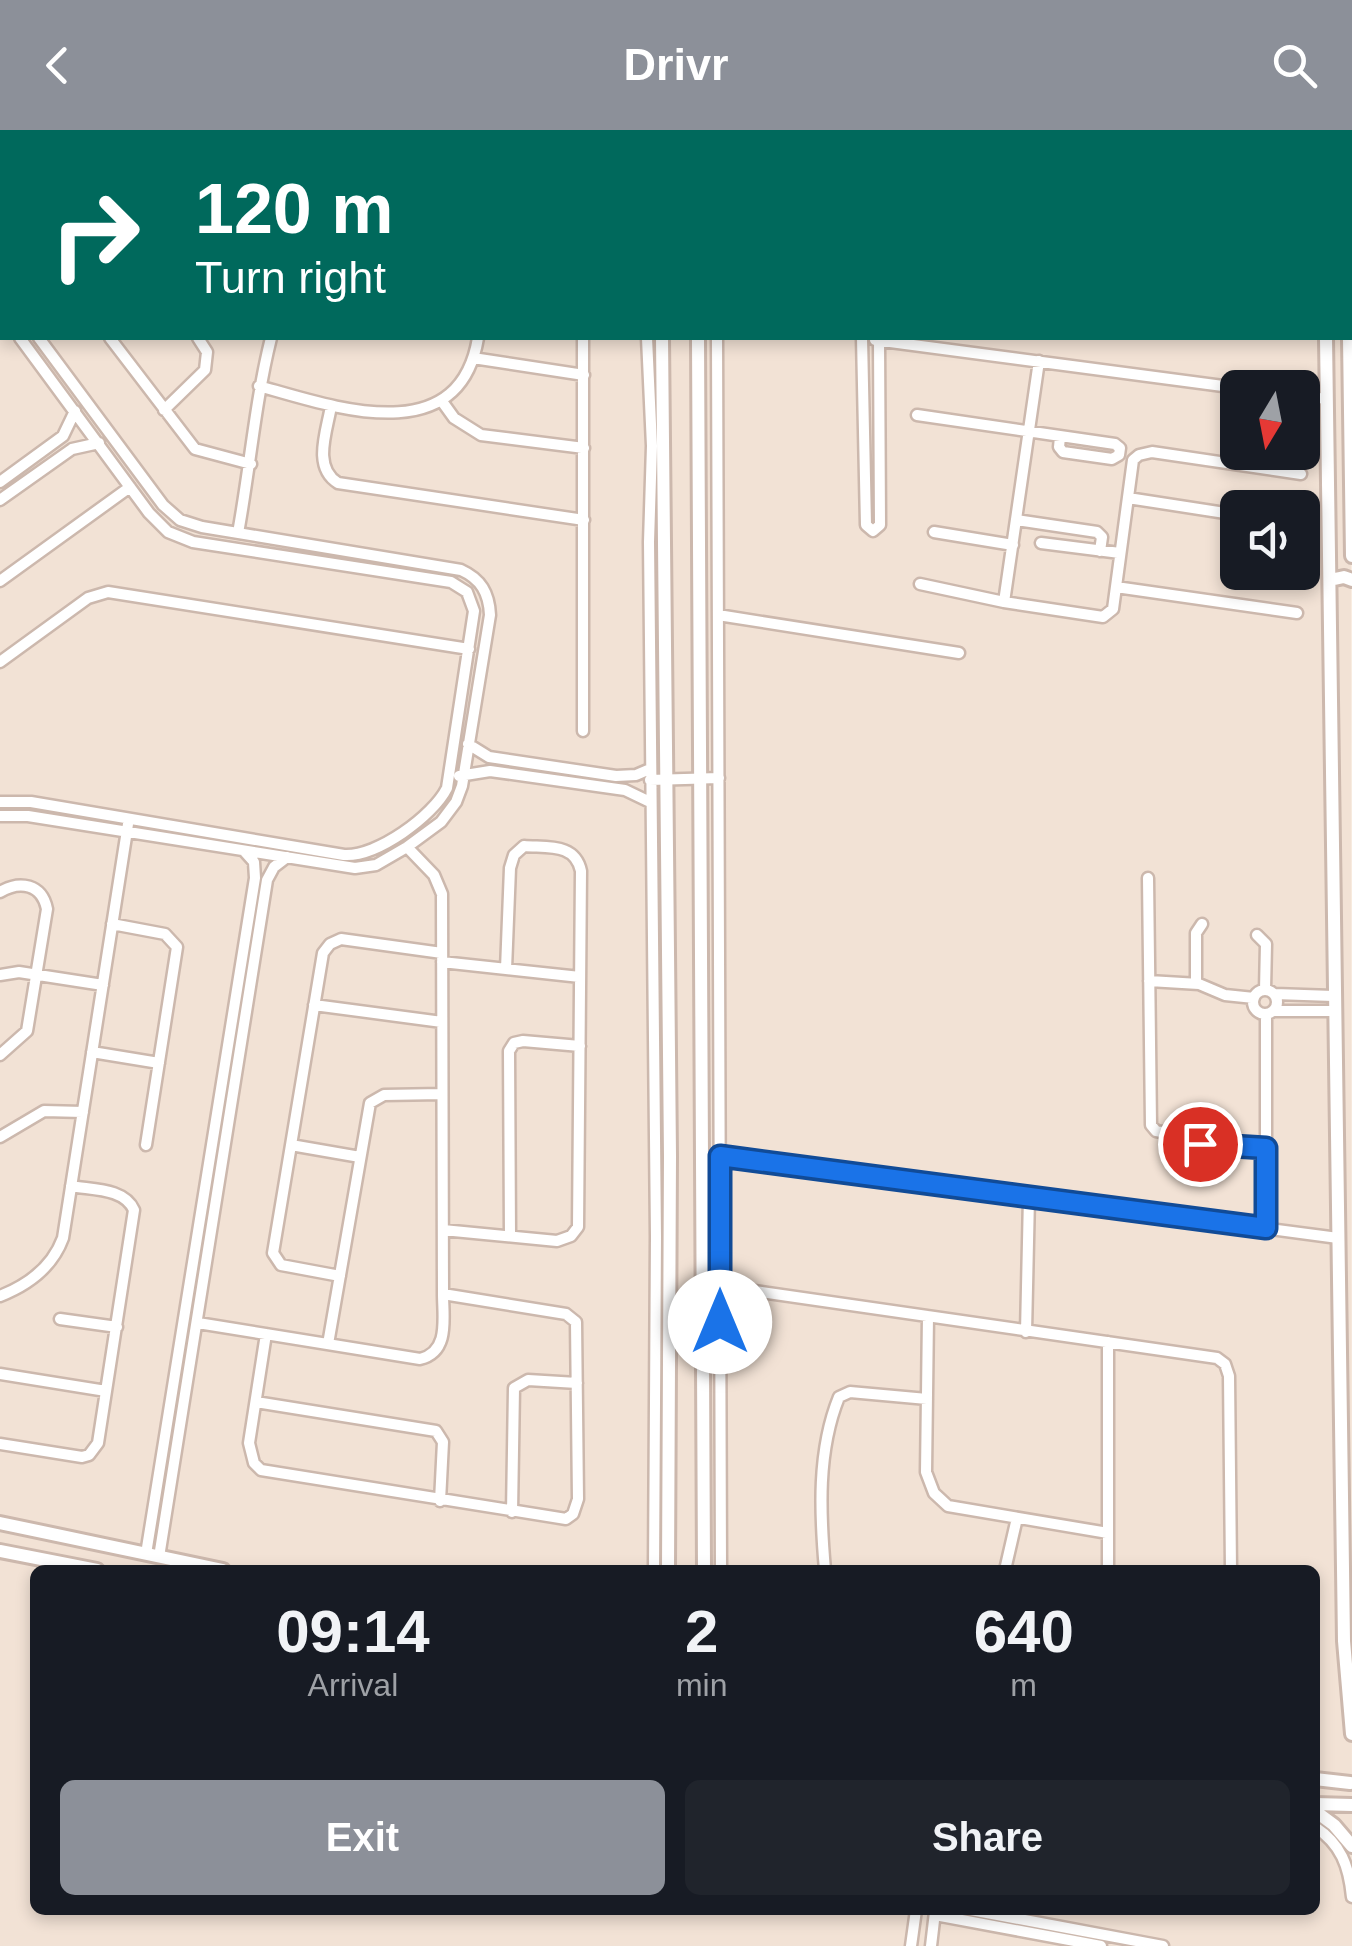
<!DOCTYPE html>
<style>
:root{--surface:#171b24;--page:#20242c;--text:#f1f3f6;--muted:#9ea1a6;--accent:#8c9099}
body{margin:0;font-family:Helvetica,sans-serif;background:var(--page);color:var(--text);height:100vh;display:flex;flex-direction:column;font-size:38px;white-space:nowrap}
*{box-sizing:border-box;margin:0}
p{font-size:32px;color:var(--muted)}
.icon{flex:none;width:55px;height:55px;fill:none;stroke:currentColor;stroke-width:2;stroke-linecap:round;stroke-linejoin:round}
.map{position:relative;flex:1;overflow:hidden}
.sheet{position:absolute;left:30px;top:1435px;width:1290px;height:350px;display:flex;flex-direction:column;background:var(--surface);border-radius:15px;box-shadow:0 5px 15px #0003}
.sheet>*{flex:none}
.guide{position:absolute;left:0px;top:0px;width:1352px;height:210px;box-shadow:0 5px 15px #0003;background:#00695c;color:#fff;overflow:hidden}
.needle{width:65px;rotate:190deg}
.controls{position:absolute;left:1220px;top:240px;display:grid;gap:20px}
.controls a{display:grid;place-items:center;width:100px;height:100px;border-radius:15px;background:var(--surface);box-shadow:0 5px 15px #0003;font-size:50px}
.pin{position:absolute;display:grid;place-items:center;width:85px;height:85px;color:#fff;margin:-42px;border:5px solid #fff;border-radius:50%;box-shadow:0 2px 10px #0007}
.me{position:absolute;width:110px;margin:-55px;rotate:0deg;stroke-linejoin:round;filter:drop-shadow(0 0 8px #0008)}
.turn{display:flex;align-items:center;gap:35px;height:210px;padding:0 30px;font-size:45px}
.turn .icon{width:130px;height:130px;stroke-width:2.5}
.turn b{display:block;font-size:70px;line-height:85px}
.eta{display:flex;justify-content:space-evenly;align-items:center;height:170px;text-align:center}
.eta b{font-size:60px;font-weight:600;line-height:70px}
.cta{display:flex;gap:20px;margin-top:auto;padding:20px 30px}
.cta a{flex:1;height:115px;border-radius:15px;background:var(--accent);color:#fff;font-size:40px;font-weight:600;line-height:115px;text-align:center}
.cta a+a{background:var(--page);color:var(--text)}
header{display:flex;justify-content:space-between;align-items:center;height:130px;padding:0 30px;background:var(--accent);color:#fff;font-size:45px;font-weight:600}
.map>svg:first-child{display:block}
.residential{fill:#f2e2d5;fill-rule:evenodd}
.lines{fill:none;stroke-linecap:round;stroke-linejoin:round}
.minor-casing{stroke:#ccb8ad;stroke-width:15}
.tertiary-casing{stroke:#ccb8ad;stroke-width:18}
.minor{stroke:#fff;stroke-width:10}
.tertiary{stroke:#fff;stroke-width:12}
.route-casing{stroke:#114b97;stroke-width:25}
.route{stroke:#1a73e8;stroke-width:18}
</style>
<header><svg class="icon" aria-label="back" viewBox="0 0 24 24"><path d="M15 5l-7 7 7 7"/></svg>Drivr<svg class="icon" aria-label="search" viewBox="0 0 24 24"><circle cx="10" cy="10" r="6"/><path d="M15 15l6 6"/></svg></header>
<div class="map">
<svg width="1352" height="1816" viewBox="0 0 1352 1816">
<rect width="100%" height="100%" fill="#fbf1e6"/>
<path class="residential" d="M0,0H1351L1352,1816H0ZM2,2H1350V208H2ZM1238,258H1302V322H1238ZM1238,378H1302V442H1238ZM35,1440H1315V1780H35Z"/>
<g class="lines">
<defs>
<path id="minor" d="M56,0L57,2
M83,0L86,2
M282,0L283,2
M322,0L336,2
M709,0L710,2
M820,0L823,2
M262,2L267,0
M510,2L511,0
M647,2V0
M728,2V0
M1350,65H1352
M0,155L2,158
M0,181L2,184
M110,208L195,319L251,334
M583,208V601
M647,208L652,316L649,412L656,1106L654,1440
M717,208L721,1440
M862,208L866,395L873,401L880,395L879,210
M875,210L1238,258
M473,228L584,245
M259,256C334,277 459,322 478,208
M1302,266L1327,269
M441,270L454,288L481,305L584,318
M331,276C327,301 312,337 338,353L584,390
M164,280L205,240L207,222L198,208
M917,285L1115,314L1120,318L1119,325L1112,329L1063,322L1059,317L1060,307
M0,352L63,306L75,281
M1128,368L1238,385
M0,370L72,319L99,313
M1016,390L1097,402L1102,407L1100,421
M1302,396H1304
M934,402L1013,415
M238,403C250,338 255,272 271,208
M1041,413L1120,423
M0,451L130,357
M920,454L1004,472L1103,487L1113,479L1133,330L1139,325L1152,322L1301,344
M1116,457L1297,483
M1004,472L1039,231
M718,485L959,523
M0,532L88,468L108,462L469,519
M468,614L489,627L616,646L636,645L650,639
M459,646L490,641L625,660L650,672
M650,650L719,648
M0,672H31L344,725C377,727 433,686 447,658L474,481L467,462L451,452L193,412L168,402L149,383L20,208
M0,686H28L355,738L376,735L407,717L441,692L456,672L462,656L490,485C489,463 481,449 461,440L202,397L180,390L163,375L39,208
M1148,748L1151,995L1156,1001L1185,1006L1205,1016L1266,1018
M0,762C20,750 42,754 47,779L27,901L0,925
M112,794L165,804L177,817L146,1015
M1257,805L1266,814L1265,860
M442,832L580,847
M0,845L19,842L103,855
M1149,851L1199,854L1225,865L1254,868
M1196,854V803L1202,794
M1253 872a12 12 0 1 1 24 0a12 12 0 1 1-24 0Z
M1275,864L1333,866
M314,875L442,892
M1273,881H1334
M92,922L159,933
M0,1007L44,981L83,982
M291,1015L360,1027
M720,1026L1338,1108
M1266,1098V884
M443,1100L557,1111L571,1106L578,1097L581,741C575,713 548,718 524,716L514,725L510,738L506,839
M510,1106L509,921L514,913L523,911L580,916
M340,1146L281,1135L273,1123L323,823L330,814L341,809L442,823
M720,1156L1217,1228L1225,1234L1229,1246L1231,1440
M0,1166C28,1155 52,1138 63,1108L128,694
M928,1186L926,1342L934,1363L948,1376L1108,1403
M60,1189L117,1197
M198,1193L420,1229C450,1222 443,1188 443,1164L442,764L434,745L407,717
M1026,1202L1029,1067
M266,1204L249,1313L254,1333L261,1340L566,1389L573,1384L578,1369L576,1192L566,1184L443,1164
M328,1214L370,973L384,965L442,964
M0,1244L106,1261
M256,1272L436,1301L443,1312L440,1371
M0,1314L82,1327L89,1325L98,1313L134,1080C124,1058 93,1060 71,1056
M512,1382L514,1258L528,1250L577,1253
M146,1424L255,748L254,732L245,722
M159,1427L267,750L274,737L287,727
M825,1440C820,1383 817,1321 839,1267L850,1262L927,1269
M1005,1440L1017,1388
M1108,1440V1212
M1315,1697C1341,1714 1349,1736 1352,1767
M971,1780L1163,1816
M935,1785L1101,1816
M911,1816L916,1780
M931,1816L935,1782"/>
<path id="tertiary" d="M661,0V2
M697,0V2
M1323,0V2
M1346,0V2
M98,2L101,0
M135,2L139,0
M0,76L2,74
M0,102L2,100
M662,208L670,1026L668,1440
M698,208L704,1440
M1326,208L1344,1511L1352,1604
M1349,208L1352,426
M1330,450L1344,447L1352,450
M0,1393L223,1440
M0,1421L97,1440
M1315,1649L1350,1653
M1315,1674L1352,1675
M1315,1681L1334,1695L1352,1716"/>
</defs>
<use href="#minor" class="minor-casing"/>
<use href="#tertiary" class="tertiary-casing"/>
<use href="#minor" class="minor"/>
<use href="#tertiary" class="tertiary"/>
</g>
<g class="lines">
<defs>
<path id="route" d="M720,1192V1026L1266,1098V1018L1200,1014"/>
</defs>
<use href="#route" class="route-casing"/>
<use href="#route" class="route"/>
</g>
</svg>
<div class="controls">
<a><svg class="needle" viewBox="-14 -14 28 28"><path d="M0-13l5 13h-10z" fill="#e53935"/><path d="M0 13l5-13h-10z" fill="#9ea1a6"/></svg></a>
<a><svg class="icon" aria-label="sound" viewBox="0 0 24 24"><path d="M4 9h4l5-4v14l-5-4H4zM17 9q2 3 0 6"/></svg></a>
</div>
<div class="pin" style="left:1200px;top:1014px;background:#d93025"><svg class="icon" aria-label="arrive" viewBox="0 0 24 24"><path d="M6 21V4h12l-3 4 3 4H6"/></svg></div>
<svg class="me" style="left:720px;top:1192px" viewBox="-20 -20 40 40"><circle r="19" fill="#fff"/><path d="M0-13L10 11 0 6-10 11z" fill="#1a73e8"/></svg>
<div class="guide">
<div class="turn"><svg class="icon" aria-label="right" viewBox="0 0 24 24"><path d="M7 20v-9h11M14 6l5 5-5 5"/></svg><div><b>120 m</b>Turn right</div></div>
</div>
<section class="sheet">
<div class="eta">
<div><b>09:14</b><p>Arrival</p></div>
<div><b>2</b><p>min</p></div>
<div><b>640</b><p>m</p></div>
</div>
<div class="cta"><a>Exit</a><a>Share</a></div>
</section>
</div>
